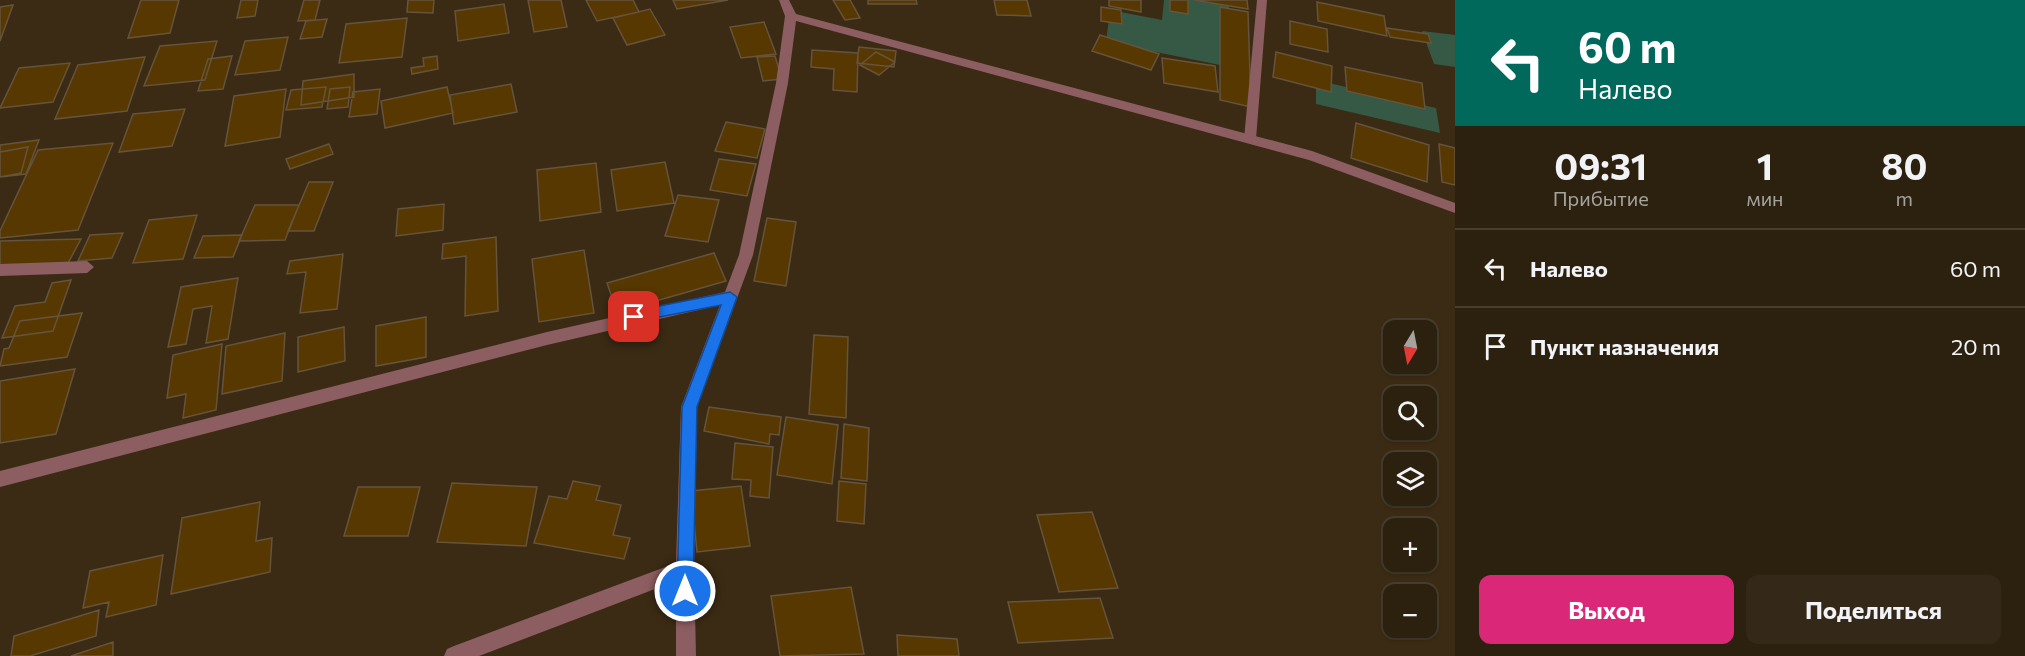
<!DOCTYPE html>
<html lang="ru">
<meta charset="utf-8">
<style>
:root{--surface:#2c200f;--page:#342818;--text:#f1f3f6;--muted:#a6a39e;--line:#483e2f;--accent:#db2777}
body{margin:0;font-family:Commissioner,sans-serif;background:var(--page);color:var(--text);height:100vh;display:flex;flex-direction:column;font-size:22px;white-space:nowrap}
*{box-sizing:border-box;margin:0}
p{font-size:20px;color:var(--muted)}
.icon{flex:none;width:33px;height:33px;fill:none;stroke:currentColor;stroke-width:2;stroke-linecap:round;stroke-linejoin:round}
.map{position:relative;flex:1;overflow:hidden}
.panel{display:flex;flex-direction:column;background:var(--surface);width:570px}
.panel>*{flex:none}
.guide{background:#00695c;color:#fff;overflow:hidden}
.needle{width:39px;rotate:190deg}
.controls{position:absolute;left:1383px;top:320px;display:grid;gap:12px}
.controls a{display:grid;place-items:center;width:54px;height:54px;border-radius:12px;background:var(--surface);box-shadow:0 2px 4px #0004,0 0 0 2px var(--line);font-size:30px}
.pin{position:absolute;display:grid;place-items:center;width:51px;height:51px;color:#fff;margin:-26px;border-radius:12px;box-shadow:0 3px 9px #0006}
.me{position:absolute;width:66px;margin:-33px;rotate:0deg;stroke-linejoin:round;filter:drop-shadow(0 0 4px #0008)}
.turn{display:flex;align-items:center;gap:21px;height:126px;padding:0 24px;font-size:27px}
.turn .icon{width:78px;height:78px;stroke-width:2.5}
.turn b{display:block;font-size:42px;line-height:51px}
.eta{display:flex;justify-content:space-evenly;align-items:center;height:102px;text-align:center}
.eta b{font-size:36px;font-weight:700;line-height:42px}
.cta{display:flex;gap:12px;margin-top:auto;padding:12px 24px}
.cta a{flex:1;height:69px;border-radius:12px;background:var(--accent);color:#fff;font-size:24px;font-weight:700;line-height:69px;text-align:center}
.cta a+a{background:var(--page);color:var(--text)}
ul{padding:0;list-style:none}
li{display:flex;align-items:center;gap:18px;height:78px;padding:0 24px;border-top:2px solid var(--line)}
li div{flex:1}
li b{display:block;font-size:22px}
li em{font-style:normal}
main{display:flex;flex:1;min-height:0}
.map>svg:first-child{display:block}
.green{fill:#355944}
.building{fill:#573801;stroke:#65533c;stroke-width:1.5}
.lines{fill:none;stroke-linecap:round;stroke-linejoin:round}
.lane{fill:#8d5e61;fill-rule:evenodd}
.street{fill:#8d5e61;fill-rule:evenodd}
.route{fill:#1a73e8;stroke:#114b97;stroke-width:1.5}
</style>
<main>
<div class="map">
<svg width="1455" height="656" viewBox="0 0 1455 656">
<rect width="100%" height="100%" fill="#3b2b14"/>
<path class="green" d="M1164,0H1229L1230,67L1106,42L1110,10L1162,20Z
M1422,31L1455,35V67L1434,64Z
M1316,80L1436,108L1440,133L1316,104Z"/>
<path class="building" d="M141,0H179L170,33L128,38Z
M241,0H258L255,16L237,18Z
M304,0H320L315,20L298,21Z
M408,0H434L433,13L407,12Z
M528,0H561L567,27L534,32Z
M586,0H633L639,12L597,21Z
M673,0H728L677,9Z
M833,0H850L860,18L845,20Z
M868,0H916L917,4H868Z
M994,0H1027L1031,16L997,15Z
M1109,0H1141V12L1109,6Z
M1170,0H1188V14L1170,11Z
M1194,0H1247L1248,9Z
M1317,2L1384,16L1387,36L1318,21Z
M504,4L509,33L458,41L455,11Z
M13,5L0,41V7Z
M1101,7L1121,10L1122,24L1101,21Z
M1220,7L1248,12L1251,107L1220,100Z
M650,9L665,35L627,45L613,18Z
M407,18L402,57L339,63L346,24Z
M327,19L322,37L300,39L306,21Z
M1290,21L1327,29L1328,52L1290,44Z
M764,22L776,54L741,58L730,27Z
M1387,28L1428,34L1431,43L1390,37Z
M1100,35L1159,54L1151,70L1092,51Z
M288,37L280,70L235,75L245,41Z
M217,41L205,80L144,86L160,46Z
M859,47L896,51L894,67L857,63Z
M812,50L858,53L857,92L833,90L834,69L811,67Z
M876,52L895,62L879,75L860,65Z
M1276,52L1332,66L1331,92L1273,77Z
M232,56L223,89L198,91L208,59Z
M437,56L438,69L412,74L411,68L424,66L423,58Z
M775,56L782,79L763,81L757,57Z
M145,57L127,111L55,119L78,65Z
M1162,58L1215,66L1218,92L1164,83Z
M70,63L53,102L0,108L19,68Z
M1345,67L1422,83L1425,109L1347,91Z
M354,74V97L301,105L303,81Z
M511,84L517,112L454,124L450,95Z
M326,87L322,107L286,110L291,90Z
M350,87L348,107L327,109L330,89Z
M447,87L453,113L385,128L381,101Z
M286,89L280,137L225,146L234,96Z
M380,89L377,114L349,117L353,92Z
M185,109L172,146L119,152L133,114Z
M726,122L765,129L757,158L715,151Z
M1356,123L1429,145L1427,182L1351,158Z
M39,140L26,174L0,177V145Z
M113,143L78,230L0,238V231L38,150Z
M329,144L333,154L290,169L286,159Z
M1439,144L1455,148V185L1442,182Z
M28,147L21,173L0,177V152Z
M719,159L756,164L747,196L710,190Z
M665,162L674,203L617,211L611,170Z
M596,163L601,212L540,221L537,170Z
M309,182H333L314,231H288Z
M678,195L719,200L708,242L665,236Z
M444,204L443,230L396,236L398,209Z
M255,205H299L285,240L239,241Z
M197,215L183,259L133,263L149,220Z
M767,218L796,222L786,286L754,281Z
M123,233L112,258L78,261L90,235Z
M242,235L233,257L194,258L203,236Z
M496,237L498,311L465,316L466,256L442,259L443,244Z
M81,239L67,265L0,267V241Z
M584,250L594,313L539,322L532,259Z
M714,253L726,281L617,312L607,283Z
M343,254L337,309L300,313L306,272L287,274L290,261Z
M238,278L228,339L206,343L212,306L193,309L186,344L168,347L181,287Z
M71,280L53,331L2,338L15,306L45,302L52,283Z
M82,313L67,357L0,366L4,349L9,348L20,321Z
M426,317V357L376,366V326Z
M344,327L345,361L298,372V337Z
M285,333L282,381L222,394L226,346Z
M814,335L848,337L846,418L809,414Z
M222,344L216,410L183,418L186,394L167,398L173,355Z
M75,369L56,434L0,443V381Z
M709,407L781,417L779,435L770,434L769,444L704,431Z
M786,417L838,425L832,484L777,475Z
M844,424L869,428L867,481L841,478Z
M735,443L773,447L769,498L750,496L751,480L732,479Z
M573,481L600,486L596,500L621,505L613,535L630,538L624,559L534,543L549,496L567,499Z
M839,481L866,484L864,524L837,521Z
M452,483L537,487L526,546L437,542Z
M741,486L750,546L697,552L691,491Z
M358,487H420L408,536H344Z
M260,502L256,541L272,538L270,572L171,594L182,518Z
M1092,512L1118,588L1059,592L1037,515Z
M163,555L156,605L106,617L109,602L83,608L90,571Z
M851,587L864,654L780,656L771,596Z
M1100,598L1113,638L1018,643L1008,602Z
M99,610L96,636L30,656H11L14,636Z
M897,635L957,639L959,656H898Z
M113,642V656H71Z"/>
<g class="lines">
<path class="lane" d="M1257,0H1267L1256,139L1250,143L1244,139Z"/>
<path class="street" d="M779,0H789L796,14L1312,151L1455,203V213L1309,160L796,21L788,83L753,255L697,407L694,569L696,656H676V581L479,656H444L447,649L454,646L676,563L681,407L720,305L547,345L0,487V471L547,332L725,292L739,255L776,83L785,16Z
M87,261L94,267L87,273L0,276V264Z"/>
</g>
<path class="route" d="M730,292L737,297L697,407L693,591L691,596L685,599L679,596L677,591L682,407L721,305L634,322L628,317L634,311Z"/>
</svg>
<div class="controls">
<a><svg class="needle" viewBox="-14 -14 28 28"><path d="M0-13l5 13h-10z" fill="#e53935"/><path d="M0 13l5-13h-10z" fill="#a6a39e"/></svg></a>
<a><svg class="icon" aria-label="search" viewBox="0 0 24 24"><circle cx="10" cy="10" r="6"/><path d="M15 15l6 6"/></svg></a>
<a><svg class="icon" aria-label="layers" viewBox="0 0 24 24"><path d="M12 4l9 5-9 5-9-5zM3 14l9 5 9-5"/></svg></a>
<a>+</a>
<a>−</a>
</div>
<div class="pin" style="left:634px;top:317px;background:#d93025"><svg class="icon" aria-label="arrive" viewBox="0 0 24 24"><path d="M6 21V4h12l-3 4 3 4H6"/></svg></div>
<svg class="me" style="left:685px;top:591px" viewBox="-20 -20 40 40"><circle r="17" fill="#1a73e8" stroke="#fff" stroke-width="3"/><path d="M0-11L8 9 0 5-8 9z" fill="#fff"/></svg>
</div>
<section class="panel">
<div class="guide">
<div class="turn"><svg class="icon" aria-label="left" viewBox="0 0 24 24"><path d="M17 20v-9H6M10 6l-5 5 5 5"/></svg><div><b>60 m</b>Налево</div></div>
</div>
<div class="eta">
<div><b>09:31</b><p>Прибытие</p></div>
<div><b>1</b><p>мин</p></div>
<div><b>80</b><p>m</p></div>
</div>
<ul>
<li><svg class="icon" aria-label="left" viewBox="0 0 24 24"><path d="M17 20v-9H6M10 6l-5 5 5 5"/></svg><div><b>Налево</b></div><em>60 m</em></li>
<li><svg class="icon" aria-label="arrive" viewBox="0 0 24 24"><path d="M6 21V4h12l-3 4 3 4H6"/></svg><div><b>Пункт назначения</b></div><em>20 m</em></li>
</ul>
<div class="cta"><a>Выход</a><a>Поделиться</a></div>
</section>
</main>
